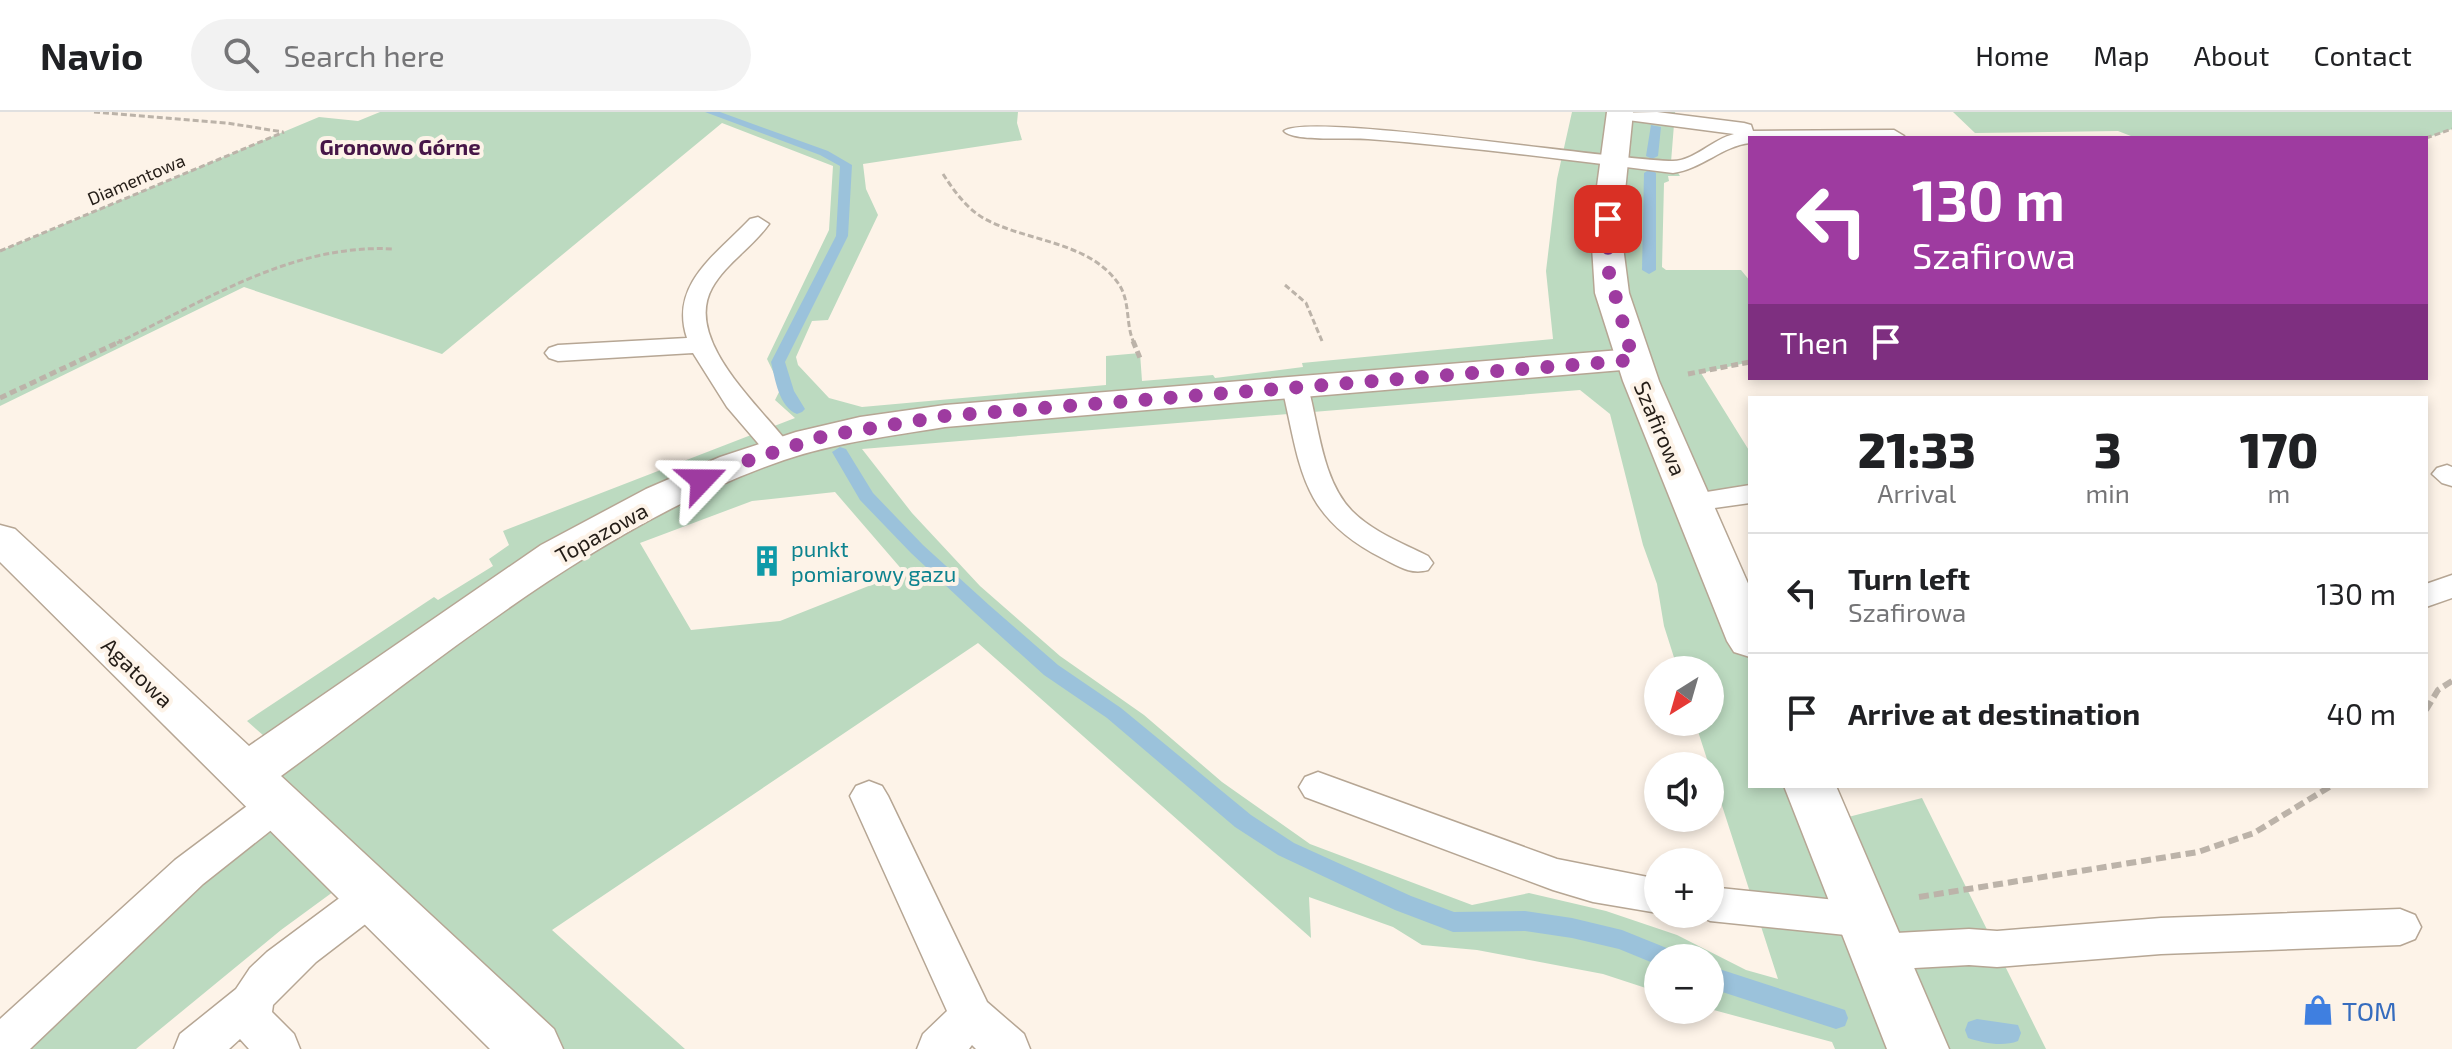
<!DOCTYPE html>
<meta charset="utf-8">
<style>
:root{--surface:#fff;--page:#f2f2f2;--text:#202124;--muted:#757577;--line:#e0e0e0}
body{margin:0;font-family:"Exo 2",sans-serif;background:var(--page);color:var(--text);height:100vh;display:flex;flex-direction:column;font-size:30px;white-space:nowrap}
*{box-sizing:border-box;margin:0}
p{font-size:26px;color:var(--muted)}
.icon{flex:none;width:44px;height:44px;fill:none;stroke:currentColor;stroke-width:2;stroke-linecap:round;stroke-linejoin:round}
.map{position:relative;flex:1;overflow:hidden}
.side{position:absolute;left:1748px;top:284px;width:680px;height:392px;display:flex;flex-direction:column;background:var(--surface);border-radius:0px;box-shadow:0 4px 12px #0003}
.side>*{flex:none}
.banner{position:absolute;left:1748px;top:24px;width:680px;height:244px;border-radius:0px;box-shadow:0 4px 12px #0003;background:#9e3ba0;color:#fff;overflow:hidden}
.needle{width:52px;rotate:217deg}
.fabs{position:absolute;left:1644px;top:544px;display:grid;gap:16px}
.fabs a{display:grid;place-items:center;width:80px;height:80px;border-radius:50%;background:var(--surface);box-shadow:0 4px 12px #0003;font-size:40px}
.pin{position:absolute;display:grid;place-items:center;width:68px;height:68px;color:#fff;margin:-34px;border-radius:16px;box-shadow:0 4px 12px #0006}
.me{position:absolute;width:88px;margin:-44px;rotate:67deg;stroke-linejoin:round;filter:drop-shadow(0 0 6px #0008)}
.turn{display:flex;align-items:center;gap:28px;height:168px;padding:0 32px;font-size:36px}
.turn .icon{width:104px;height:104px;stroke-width:2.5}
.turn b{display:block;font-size:56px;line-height:68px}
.then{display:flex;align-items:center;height:76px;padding:0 32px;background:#0003;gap:16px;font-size:30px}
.eta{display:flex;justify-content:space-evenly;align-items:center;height:136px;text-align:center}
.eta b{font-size:48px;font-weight:800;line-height:56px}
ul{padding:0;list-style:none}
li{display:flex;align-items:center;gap:24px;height:120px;padding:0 32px;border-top:2px solid var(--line)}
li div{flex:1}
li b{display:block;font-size:30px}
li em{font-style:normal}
header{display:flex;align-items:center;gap:48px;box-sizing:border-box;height:112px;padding:0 40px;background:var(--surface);border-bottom:2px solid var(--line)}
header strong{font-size:38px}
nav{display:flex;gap:44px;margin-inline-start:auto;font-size:28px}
.search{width:560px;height:72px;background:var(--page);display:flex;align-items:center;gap:20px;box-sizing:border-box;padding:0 28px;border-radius:44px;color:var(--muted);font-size:30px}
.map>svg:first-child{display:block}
.green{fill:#bcdac0;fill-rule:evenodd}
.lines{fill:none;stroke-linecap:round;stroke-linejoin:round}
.stream{fill:#9bc2db;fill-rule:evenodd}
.lane-casing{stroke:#b6a694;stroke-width:3}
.street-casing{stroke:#b6a694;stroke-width:3}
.secondary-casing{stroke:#b6a694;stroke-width:3}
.path-far2{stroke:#bcb3a9;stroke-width:3;stroke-dasharray:6 3;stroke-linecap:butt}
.path-far1{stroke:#bcb3a9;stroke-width:5;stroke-dasharray:7 4;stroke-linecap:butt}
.path{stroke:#bcb3a9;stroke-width:6;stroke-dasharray:10 5;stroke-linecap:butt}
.lane{fill:#fff;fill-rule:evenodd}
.street{fill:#fff;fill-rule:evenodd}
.secondary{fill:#fff;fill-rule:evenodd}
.route{stroke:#9e3ba0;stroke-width:14;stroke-dasharray:0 25.2}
.labels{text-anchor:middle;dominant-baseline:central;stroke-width:8;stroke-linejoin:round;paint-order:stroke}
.far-street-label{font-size:18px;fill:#241d17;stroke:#fdf3e8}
.far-quarter-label{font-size:22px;font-weight:bold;fill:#461647;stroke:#fdf3e8}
.street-label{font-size:22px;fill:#241d17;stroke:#fdf3e8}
.culture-label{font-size:22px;fill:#0d838f;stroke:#fdf3e8;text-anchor:start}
.near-shop-label{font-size:26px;fill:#366cbe;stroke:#fdf3e8;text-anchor:start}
</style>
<header>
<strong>Navio</strong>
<div class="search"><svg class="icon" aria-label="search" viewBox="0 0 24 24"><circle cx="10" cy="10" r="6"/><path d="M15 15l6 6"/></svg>Search here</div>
<nav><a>Home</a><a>Map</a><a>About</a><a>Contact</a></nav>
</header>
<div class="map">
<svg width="2452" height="937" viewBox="0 0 2452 937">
<rect width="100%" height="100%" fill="#fdf3e8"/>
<path class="green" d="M380,0H1018L1017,11L1022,28L863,52L866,77L878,103L828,208L812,209L796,245L798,253L829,286L862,295L1106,273V244L1140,241L1142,269L1213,263L1215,266L1303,255L1302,251L1553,227L1546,159L1557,67L1572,0H1675L1671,50L1680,64H1668L1669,69L1664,71L1662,155L1666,158H1741L1750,169V250L1701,261L1750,340V382L1693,390L1750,529V674H1810L1825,711L1922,686L2046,937H1835L1832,930L1710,897V846H1658V880L1603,862L1477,838L1422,833L1393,815L1309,785L1311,826L978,531L552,818L685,937H532L352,766L281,818L136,937H0L241,718L280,638L247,609L434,485L438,488L493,454L489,447L509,433L503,419L795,306L775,288L781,276L767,247L829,118L833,54L722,11L442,242L244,175L0,294V139L319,5L358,9ZM1580,278L1610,302L1643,433L1657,472L1664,514L1678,558H1710V610H1695L1778,867L1746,858L1677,823L1606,799L1529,781L1472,793L1310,732L1222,670L1144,603L1060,544L980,474L912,401L862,337ZM835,380L904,460L780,509L691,518L640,431L752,389Z
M1953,0H2452V17L2426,26H2136L2118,19L1975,21Z"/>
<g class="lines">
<path class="stream" d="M705,0H720L828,39L852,53L848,124L785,250L794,279L805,297L802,300L797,302C779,295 775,267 771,250L836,124L840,54L820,43Z
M1651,13L1661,15L1658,44L1652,47L1646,44Z
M1650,57L1656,61V158L1649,162L1642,158L1644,61Z
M840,335L846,337L873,381L923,433L989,493L1058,553L1121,596L1251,703L1294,731L1411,784L1454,800L1525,799L1572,806L1622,818L1674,839L1678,846H1658V853L1619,837L1572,826L1525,819L1453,820L1395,798L1278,743L1235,715L1107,606L1044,563L975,501L911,441L860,388L832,340Z
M1710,854L1836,895L1845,898L1848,906L1845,914L1836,917L1710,876Z
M1977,907L2018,913L2021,921L2018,929C2003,935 1983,931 1968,926L1965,918L1968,910Z"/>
<defs>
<path id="lane" d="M1657,0L1744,11L1751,13L1753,19L1894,18L1904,24L1750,26V31C1722,34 1702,57 1673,61C1571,48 1470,35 1368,27C1350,25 1293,30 1284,19C1309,0 1618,49 1673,49C1694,49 1713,27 1734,22L1620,7L1610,1Z
M758,105L769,112C753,135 726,151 712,176C682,230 766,299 793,338L789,344L779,347L769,344L727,295L693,241L558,249L549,246L545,241L549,236L558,233L687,226C669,172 717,142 750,107Z
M1295,267L1304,269L1308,275C1319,315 1322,368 1352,399C1373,420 1402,431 1428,444L1433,451L1428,458C1410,463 1398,454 1382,446C1300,404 1301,357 1282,275L1286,269Z
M2447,353L2452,355V374L2442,371L2432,362L2437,356Z
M1750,373V391L1693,399L1682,396L1678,390L1682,384Z
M2452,463V486L2426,495V472Z
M1318,660L1557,747L1658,767V801L1593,790L1553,778L1305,685L1299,675L1305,665Z
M869,669L882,674L888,684L987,890L1024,922L1030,937H976L972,933L969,937H917L923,922L947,899L850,684L856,674Z
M276,678L289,682L295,693L289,704L203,772L30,937H0V907L175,748L263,682Z
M371,768L385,773L391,785L385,797L316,850L273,893L272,900L294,922L300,937H249L240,927L229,937H174L180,922L236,877L250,856L267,840L357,773Z
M1710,775L1865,791L1880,796L1886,808L1880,820L1865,825L1710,809L1695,802H1710Z
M2400,797L2415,803L2421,815L2415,827L2400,833L2161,842L1997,855L1969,853L1878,858L1863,853L1857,840L1863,827L1878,822L1969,817L1997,819L2161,806Z"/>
<path id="street" d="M1633,237L1646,240L1651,248L1646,256L945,315C891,324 837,330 784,348C598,412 439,549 281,664L554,917L563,937H490L0,450V413L15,417L249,634L541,433L646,377L720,345L796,320L860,305L945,293Z"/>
<path id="secondary" d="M1607,0H1633L1621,119L1629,181L1659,269L1750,476V545L1734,540L1727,529L1623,269L1595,181L1591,119Z
M1784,674H1836L1949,937H1887Z"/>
</defs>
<use href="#lane" class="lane-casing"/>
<use href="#street" class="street-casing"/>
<use href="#secondary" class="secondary-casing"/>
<path class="path-far2" d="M94,0L227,11L283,20
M2426,26L2452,17
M943,62C954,79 967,97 985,107C1028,130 1088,129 1118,171C1131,189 1125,212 1134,231
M0,139L284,20
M1285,173L1306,191L1322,229
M117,231C205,189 293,131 394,137"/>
<path class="path-far1" d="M1133,229L1140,246
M1688,262L1750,250
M0,286L121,229"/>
<path class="path" d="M2426,598L2438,578L2452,569
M1919,785L2198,740L2254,721L2331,674"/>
<use href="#lane" class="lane"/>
<use href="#street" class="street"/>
<use href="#secondary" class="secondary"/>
</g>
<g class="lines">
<path class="route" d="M702,368L750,348L824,324L945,304L1633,248L1608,157V107"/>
</g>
<defs>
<symbol id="building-bare" viewBox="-9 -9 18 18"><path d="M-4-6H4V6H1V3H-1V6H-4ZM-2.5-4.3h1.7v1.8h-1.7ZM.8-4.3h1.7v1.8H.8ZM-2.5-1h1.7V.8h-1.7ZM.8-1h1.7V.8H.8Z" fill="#0f9aa8" stroke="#fdf3e8" stroke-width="2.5" paint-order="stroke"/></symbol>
<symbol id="shop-bare" viewBox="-9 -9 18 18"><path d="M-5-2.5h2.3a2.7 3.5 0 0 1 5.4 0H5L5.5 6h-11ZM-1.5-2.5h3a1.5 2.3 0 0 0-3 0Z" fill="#3f7fe0" stroke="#fdf3e8" stroke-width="2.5" paint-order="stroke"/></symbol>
</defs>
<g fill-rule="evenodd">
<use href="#building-bare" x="745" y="427" width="44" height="44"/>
<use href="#shop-bare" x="2296" y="876" width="44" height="44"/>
</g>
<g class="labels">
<g class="far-street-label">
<text transform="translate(136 67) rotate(-23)">Diamentowa</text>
</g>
<g class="far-quarter-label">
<text x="400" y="34">Gronowo Górne</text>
</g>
<g class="street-label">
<text transform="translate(1661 316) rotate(67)">Szafirowa</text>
<text transform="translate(601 420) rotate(-29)">Topazowa</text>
<text transform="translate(138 560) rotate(44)">Agatowa</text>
</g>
<g class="culture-label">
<text x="791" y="436">punkt<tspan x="791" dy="25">pomiarowy gazu</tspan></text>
</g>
<g class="near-shop-label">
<text x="2342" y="898">TOM</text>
</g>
</g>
</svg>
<div class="fabs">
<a><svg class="needle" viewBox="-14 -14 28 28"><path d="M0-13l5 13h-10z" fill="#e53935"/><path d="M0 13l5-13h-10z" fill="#757577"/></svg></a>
<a><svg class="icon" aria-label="sound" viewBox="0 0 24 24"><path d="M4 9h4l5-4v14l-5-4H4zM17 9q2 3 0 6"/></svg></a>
<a>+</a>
<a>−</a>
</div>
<div class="pin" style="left:1608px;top:107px;background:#d93025"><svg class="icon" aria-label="arrive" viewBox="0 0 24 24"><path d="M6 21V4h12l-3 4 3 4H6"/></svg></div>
<svg class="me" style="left:702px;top:368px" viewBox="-20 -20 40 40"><path d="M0-17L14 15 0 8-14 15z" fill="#9e3ba0" stroke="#fff" stroke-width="4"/></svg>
<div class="banner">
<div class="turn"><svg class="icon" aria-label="left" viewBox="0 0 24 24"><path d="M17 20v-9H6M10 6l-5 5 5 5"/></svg><div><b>130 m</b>Szafirowa</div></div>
<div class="then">Then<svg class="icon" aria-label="arrive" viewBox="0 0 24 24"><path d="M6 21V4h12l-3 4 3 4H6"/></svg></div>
</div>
<section class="side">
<div class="eta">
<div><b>21:33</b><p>Arrival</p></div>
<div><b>3</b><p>min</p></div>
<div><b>170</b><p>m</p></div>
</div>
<ul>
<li><svg class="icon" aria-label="left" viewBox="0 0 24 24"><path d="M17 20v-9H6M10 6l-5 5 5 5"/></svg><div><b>Turn left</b><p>Szafirowa</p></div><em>130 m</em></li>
<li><svg class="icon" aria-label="arrive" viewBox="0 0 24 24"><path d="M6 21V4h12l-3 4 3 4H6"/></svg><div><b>Arrive at destination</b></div><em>40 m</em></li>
</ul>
</section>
</div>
